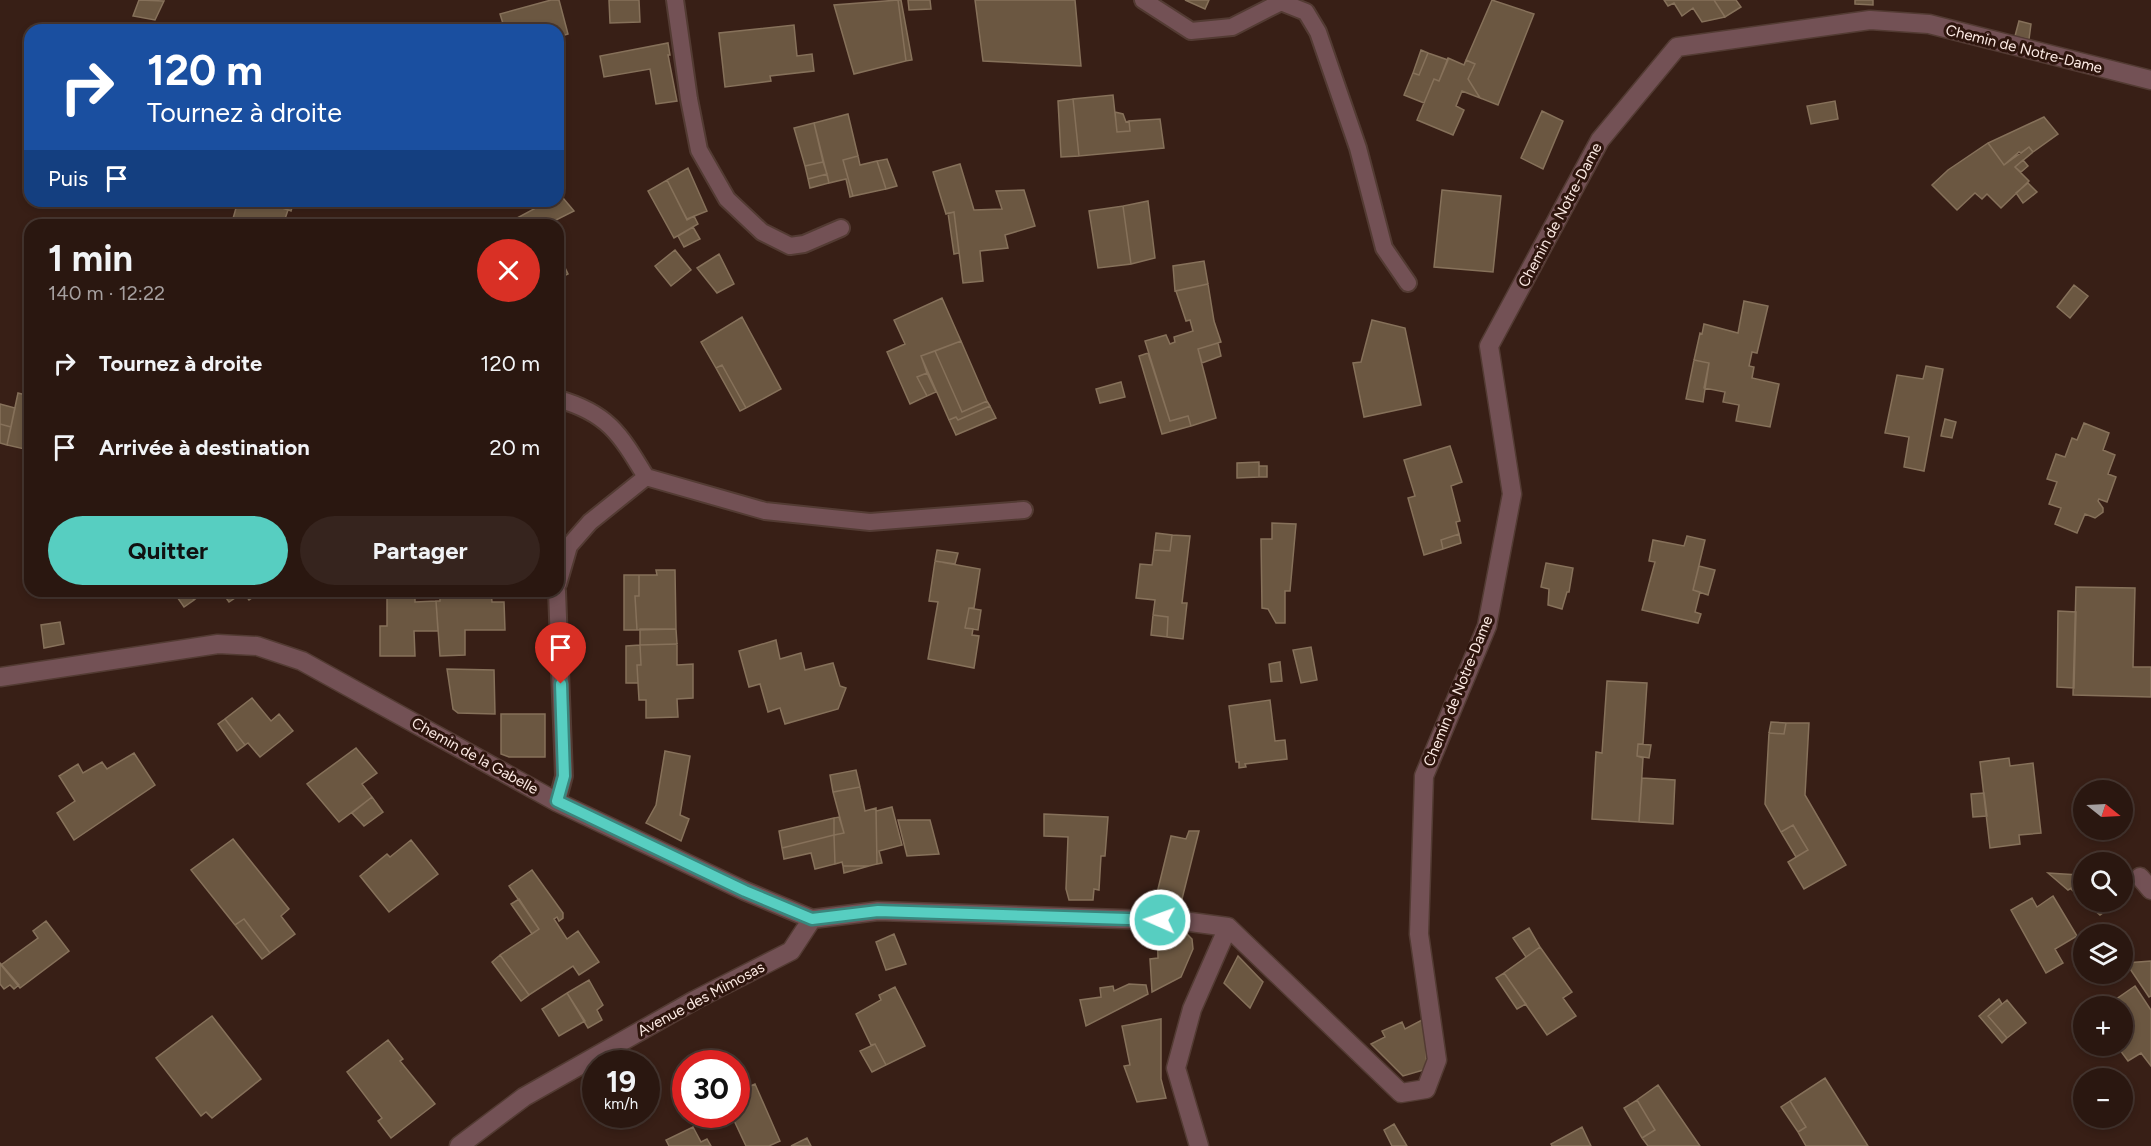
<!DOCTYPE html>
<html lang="fr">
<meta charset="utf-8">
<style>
:root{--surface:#2a1710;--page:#36241e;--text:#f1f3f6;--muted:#a59f9f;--line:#463630;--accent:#57cec1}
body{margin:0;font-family:Figtree,sans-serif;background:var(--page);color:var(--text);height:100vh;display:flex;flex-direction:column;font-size:22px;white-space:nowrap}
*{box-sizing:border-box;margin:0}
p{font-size:20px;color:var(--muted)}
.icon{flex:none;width:33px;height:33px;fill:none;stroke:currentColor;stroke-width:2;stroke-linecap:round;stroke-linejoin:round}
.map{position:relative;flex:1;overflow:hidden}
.sheet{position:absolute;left:24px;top:219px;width:540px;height:378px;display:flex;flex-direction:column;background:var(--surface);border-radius:18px;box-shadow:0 3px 9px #0003,0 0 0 2px var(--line)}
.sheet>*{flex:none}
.top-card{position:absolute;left:24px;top:24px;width:540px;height:183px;border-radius:18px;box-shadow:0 3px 9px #0003,0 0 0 2px var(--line);background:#1a4fa0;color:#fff;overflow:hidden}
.needle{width:39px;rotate:108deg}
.tools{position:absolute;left:2073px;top:780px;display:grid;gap:12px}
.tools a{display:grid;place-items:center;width:60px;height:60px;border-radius:50%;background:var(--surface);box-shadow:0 3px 9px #0003,0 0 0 2px var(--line);font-size:30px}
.speed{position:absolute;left:582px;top:1050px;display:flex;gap:12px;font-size:30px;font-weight:700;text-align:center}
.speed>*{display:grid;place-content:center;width:78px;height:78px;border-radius:50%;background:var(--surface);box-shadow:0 3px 9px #0003,0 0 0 2px var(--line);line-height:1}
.speed small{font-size:15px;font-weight:400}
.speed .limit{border:9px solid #d22;background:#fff;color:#111}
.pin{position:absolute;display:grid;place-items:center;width:51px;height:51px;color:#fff;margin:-62px -26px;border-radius:50% 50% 50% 0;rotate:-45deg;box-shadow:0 0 6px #0007}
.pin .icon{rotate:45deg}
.me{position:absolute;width:66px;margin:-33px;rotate:272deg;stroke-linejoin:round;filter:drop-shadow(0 0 4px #0008)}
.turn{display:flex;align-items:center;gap:21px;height:126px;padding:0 24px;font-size:27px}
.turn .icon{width:78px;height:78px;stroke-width:2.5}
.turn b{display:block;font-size:42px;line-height:51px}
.then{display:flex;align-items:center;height:57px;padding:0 24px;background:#0003;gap:12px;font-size:22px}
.round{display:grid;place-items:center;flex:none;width:63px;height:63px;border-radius:32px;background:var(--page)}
.head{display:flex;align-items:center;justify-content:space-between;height:102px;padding:0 24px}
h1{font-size:36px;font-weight:700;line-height:45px}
.cta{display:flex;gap:12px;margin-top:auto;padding:12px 24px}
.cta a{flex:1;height:69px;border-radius:36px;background:var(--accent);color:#111;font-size:24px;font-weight:700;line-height:69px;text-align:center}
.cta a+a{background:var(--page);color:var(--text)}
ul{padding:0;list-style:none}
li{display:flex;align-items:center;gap:18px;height:84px;padding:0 24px}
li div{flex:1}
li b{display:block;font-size:22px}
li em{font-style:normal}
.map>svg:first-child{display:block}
.building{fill:#6b5741;stroke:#86715a;stroke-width:1.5}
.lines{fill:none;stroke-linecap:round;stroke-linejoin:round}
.lane-casing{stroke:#533b33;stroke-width:20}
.street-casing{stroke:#533b33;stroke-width:21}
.lane{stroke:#735155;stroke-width:16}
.street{stroke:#735155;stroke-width:18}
.route-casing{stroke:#39867d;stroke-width:15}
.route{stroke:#57cec1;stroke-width:10}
.labels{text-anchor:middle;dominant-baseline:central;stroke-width:6;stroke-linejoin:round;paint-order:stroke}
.street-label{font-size:15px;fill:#fceae4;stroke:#2e150d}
</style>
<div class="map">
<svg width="2151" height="1146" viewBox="0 0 2151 1146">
<rect width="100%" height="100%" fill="#381f16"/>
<path class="building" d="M139,0L164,1L155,20L133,16Z
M551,0H559L568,34L558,37V30H505L500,14Z
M609,0H639L640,22L610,23Z
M898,0H901L912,60L906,61Z
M898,0L906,61L854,74L834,5Z
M908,0H930L931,9L909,10Z
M975,0H1075L1081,66L983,61Z
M1185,0H1209L1205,9Z
M1492,0L1534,14L1498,105L1480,98L1468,79L1475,64L1466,60Z
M1664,0H1714L1725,17L1702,22L1693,8L1682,16L1674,3L1668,6Z
M1714,0H1736L1741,7L1725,17Z
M1855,0H1873V5L1855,4Z
M2019,21L2031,24L2029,39L2015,36Z
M794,25L797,56L812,54L814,71L770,76L771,81L725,87L719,33Z
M151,26L190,29V30H151Z
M668,43L670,55H668L677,101L656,104L650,69L604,77L600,56Z
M1421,50L1428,53L1419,75L1413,73Z
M1428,53L1448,60L1439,81L1434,79L1424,103L1404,95L1413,73L1419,75Z
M1448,58L1464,65L1466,60L1475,64L1468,79L1480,98L1462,91L1456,106L1464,110L1453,135L1417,120L1434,79L1439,81Z
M1113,95L1117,132L1130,131L1129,121L1160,119L1164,148L1079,156L1073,99Z
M1073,99L1079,156L1061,157L1058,101Z
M1835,101L1838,119L1811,124L1807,106Z
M1542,111L1563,121L1543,169L1521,158Z
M1115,112L1123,114L1126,122L1129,121L1130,131L1117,132Z
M848,114L858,156L843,160L853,196L850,197L846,179L829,183L814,123Z
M2044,117L2058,134L2033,152L2029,147L2021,153L2019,152L2004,165L1988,143Z
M814,123L823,162L805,166L794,128Z
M1988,143L2004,165L2029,147L2033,152L2015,167L2029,181L2001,208L1987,194L1982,199L1975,193L1957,210L1932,185L1948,170Z
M858,156L860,165L877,161L886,189L853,196L843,160Z
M887,159L897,186L886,189L877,161Z
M2023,160L2028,166L2021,172L2015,167Z
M823,162L827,174L808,179L805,166Z
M960,164L974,210L1002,209L996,191L1024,190L1035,226L1005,235L1008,248L980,251L983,281L963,283L954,212L946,214L933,172Z
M688,168L707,211L687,219L667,180Z
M827,174L829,183L810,188L808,179Z
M667,180L687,220L694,216L698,224L674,238L648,191Z
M2028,183L2037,192L2023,203L2016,193Z
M1442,190L1501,196L1493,272L1434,267Z
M558,192L574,211L546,225H504L534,209L529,201H558Z
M238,201H262L288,210L283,225H238L232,222Z
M267,201H294L291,211Z
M1148,201L1155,258L1131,264L1123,206Z
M1123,206L1131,264L1098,268L1089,211Z
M954,212L959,253L954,254L948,213Z
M693,227L700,239L684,247L678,236Z
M675,250L691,270L671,286L655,266Z
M558,253L568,274L558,279Z
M719,254L734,284L717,293L697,268Z
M1204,261L1208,284L1175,291L1173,266Z
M1208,284L1214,321L1221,342L1198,349L1216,418L1191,426L1188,416L1170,421L1145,341L1166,335L1170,344L1175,342L1174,337L1193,331L1190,320L1186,321L1176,291Z
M2074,285L2088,296L2070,318L2057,307Z
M942,298L961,341L921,356L927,373L917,377L927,396L910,404L887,352L905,344L894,320Z
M1744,301L1768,306L1757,353L1752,352L1749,366L1754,367L1752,378L1779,384L1770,427L1736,421L1739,405L1723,402L1725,392L1704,388L1709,363L1694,360L1700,333L1702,334L1704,324L1738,333Z
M742,317L781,389L746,408L722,365L716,368L701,342Z
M1372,320L1405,328L1421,405L1364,417L1353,363L1361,362Z
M961,341L987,401L962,412L935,351Z
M1218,343L1221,356L1202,363L1198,349Z
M935,351L962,412L987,401L990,406L958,420L956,417L949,420L921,356Z
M1148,353L1170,421L1188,416L1191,426L1162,434L1139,356Z
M1694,360L1709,363L1703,402L1686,399Z
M722,365L746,408L740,411L716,368Z
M1926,366L1943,369L1924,471L1904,467L1909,437L1885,433L1897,375L1923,379Z
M927,373L936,392L927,396L917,377Z
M1121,382L1125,397L1100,403L1096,389Z
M18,393L30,396V469L24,460L25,449L7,445Z
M0,404L15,408L11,427L0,424Z
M990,406L996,418L956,435L949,420L956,417L958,420Z
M1945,419L1956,422L1952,438L1941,436Z
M2084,423L2109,433L2103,450L2115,455L2108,474L2116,477L2107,502L2099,499L2098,501L2103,508V512L2095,518L2085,514L2077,533L2055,524L2061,508L2049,504L2057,482L2047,479L2056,454L2065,457L2072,438L2077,440Z
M0,424L11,427L7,445L0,443Z
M1450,446L1462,482L1451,486L1460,521L1456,522L1459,534L1441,540L1443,549L1424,555L1408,498L1415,496L1404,460Z
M1259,462V477L1237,478V463Z
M1259,466H1267V477H1259Z
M1272,523L1296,524L1290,591H1285V623H1276L1268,609L1262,608L1261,539H1272Z
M1156,533L1172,535L1170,551L1154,550Z
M1459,534L1461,543L1443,549L1441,540Z
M1172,535L1190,536L1182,603H1187L1183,639L1167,637L1168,617L1153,615L1155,600L1136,598L1140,564L1152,565L1154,550L1170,551Z
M1687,536L1705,540L1693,590L1700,592L1695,612L1701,614L1698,623L1642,610L1655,562L1649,561L1653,540L1684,546Z
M937,550L958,553L955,564L935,561Z
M935,561L980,569L974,608H969L965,628L973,629L972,635L979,636L974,668L928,659L938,602L929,601Z
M1546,563L1573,568L1569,592H1567L1562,609L1548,605L1549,589L1541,587Z
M1699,566L1715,570L1708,595L1693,590Z
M656,570H675L676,629L637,630L635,596H639V575H657Z
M624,575H639V596H635L637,630H624Z
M2076,587L2135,588L2133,667H2151V697L2073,695Z
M179,591H188L194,600L184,607L175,594Z
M188,591H206L194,600Z
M221,591H235L238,596L229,602Z
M235,591H262L249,600L243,592L238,596Z
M460,591H491L492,602H504L505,630H465V655L440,656L436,601H440V595H460Z
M387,596H415V602L436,601L438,631H414L415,656H380V626H387Z
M969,608L981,610L978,630L965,628Z
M2058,611L2076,612L2074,688L2057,687Z
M1153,615L1168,617L1167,637L1151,635Z
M60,622L64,644L44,648L41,625Z
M640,629H676L677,644L640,645Z
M776,640L780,659L801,653L805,670L833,663L840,686L846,688L838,709L785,724L780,708L768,712L760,684L749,687L739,651Z
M677,644V665L693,664V698L677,699L678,717L646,718V700H639L637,665H641L640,645Z
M640,645L641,665H637L638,683H626V646Z
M1311,647L1317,680L1301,683L1293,650Z
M1280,662L1282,681L1271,682L1269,664Z
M447,669L494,670L495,714L458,713L453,709Z
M1607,681L1647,683L1643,744H1638L1637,756L1643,758L1639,822L1592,819L1596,752L1602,753Z
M252,698L271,721L279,714L293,731L260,757L248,743L245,745L225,719Z
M1270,700L1275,741L1285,740L1287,759L1245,764L1246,767L1239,768V762H1236L1229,706Z
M501,714H545V757H509L501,754Z
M225,719L245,745L237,751L218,724Z
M1771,722L1786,723L1784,734L1769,733Z
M1786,723H1809L1805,795L1846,865L1804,889L1788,862L1808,850L1793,825L1781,832L1765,804L1769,733L1784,734Z
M1638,744L1651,745L1649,758L1637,756Z
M356,748L377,773L362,784L372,797L339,822L307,784Z
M665,751L690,756L680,815L689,819L681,841L646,823L656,805Z
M134,753L155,785L74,840L57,813L75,801L59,776L78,764L83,773L102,762L107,769Z
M2009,758L2010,766L2033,763L2041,833L2019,835L2020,844L1990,848L1980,762Z
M856,770L860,787L833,792L830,775Z
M1642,778L1675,780L1673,824L1639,822Z
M860,787L865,811L876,808L877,864L869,866H843L842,862L835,864L834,835L844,833L833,792Z
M1984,793L1987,816L1973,817L1971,794Z
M372,797L383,812L364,826L352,813Z
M892,807L902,845L879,851L882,863L877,864L876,811Z
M1044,814L1108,817L1105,856H1101L1099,890L1094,889L1093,900H1069L1066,889L1068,837L1044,836Z
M839,817L844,833L834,835V818Z
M834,818V835L782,848L779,831Z
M898,820H930L939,854L907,856Z
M1793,825L1808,850L1796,857L1781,832Z
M1189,831H1199L1182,899L1157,893L1171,836L1186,839Z
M834,835L835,864L815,869L811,853L784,859L782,848Z
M233,839L289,909L281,916L295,934L270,953L244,919L235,925L191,870Z
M411,840L438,874L389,912L360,876L387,854L390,857Z
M843,866H869L844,873Z
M532,870L563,913V918L559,921L557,917L554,919L567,939L578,931L599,962L579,975L573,966L529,995L500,955L539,929L509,886Z
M2048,873L2079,875L2084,881L2068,890Z
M2084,881V900L2071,889Z
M2053,896L2077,936L2055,949L2063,963L2046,973L2011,910L2032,898L2037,907Z
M519,899L539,929L532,934L511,904Z
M2085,902H2118L2100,915Z
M244,919L270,953L262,959L235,925Z
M46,921L69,951L20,988L1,965L38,938L33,931Z
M1529,928L1540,947L1526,957L1513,938Z
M1157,930L1186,933L1192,939L1193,949L1181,977L1152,992L1150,959L1158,958Z
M894,934L906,964L886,970L876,942Z
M1540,947L1572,992L1563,998L1576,1016L1547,1035L1504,973Z
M500,955L529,995L521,1001L492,962Z
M1238,956L1263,982L1250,1008L1224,983Z
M2151,961V996L2149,997L2126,963Z
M0,963L19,985L14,989L10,985L4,989L0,984Z
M1504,973L1526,1004L1517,1009L1496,978Z
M589,980L603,1005L597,1010L602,1020L588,1028L567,993Z
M1129,984L1146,985L1148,994L1086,1026L1080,1000L1101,997L1100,988L1113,986L1114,991Z
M2135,986L2151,1010V1066L2141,1053L2128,1061L2117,1046H2122V1006H2115L2112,1002Z
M895,987L925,1046L886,1065L875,1044L871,1045L856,1014L881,1000L879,995Z
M567,993L585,1021L559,1036L542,1009Z
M1999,999L2002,1004L1988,1016L2007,1038L2002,1043L1979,1016Z
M2007,1000L2026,1023L2007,1038L1988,1016Z
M212,1016L261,1079L212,1118L206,1112L201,1116L156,1058Z
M1161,1019V1079L1166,1098L1137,1102L1124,1066L1130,1065L1122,1026Z
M1424,1019L1427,1069L1403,1076L1371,1044L1385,1037L1382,1031L1402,1022L1405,1029Z
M388,1040L403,1059L400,1061L435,1104L391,1138L378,1121L382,1118L347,1072Z
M875,1044L886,1065L872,1072L860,1051Z
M1825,1078L1868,1146H1806L1798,1132L1806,1127L1790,1101Z
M755,1084L780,1141L769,1146H746L731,1114H736V1092Z
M1658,1085L1700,1146H1648L1642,1138L1655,1130L1637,1100Z
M1637,1100L1655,1130L1642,1138L1624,1108Z
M1790,1101L1806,1127L1798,1132L1781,1107Z
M1394,1124L1407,1146H1392L1384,1130Z
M693,1127L701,1142L707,1139L711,1146H669L666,1140Z
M1582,1127L1591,1146H1552L1551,1144Z
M807,1138L811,1146H791Z"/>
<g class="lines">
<defs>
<path id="lane" d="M675,0L689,99L699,150L727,199L762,232L790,246L804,244L841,228
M1143,0L1191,31L1232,27L1281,2L1306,12L1318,32L1358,148L1384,248L1408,283
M558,399C608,413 620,434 646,477
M558,584L569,546L590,522L646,477L765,511L870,522L1024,510
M557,802L564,776L557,591"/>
<path id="street" d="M0,677L218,644L257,646L302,661L557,802L745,891L812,919L878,911L1183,921L1228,927
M2140,877L2151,890
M1228,927L1401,1093L1426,1089L1437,1060L1419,934L1424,776L1487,626L1512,494L1489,346L1600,140L1677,47L1870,20L1929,24L2151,80
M459,1146L524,1097L695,1000L791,951L812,919
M1199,1146L1176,1068L1192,1009L1228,927"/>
</defs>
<use href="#lane" class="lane-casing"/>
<use href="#street" class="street-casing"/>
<use href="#lane" class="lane"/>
<use href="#street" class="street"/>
</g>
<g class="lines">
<defs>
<path id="route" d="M561,684L564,776L557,801L745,891L812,919L878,911L1160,920"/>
</defs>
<use href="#route" class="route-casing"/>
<use href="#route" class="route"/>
</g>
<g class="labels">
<g class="street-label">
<text transform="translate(2024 49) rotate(14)">Chemin de Notre-Dame</text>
<text transform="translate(1560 215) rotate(-62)">Chemin de Notre-Dame</text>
<text transform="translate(1458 691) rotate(-68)">Chemin de Notre-Dame</text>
<text transform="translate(475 756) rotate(29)">Chemin de la Gabelle</text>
<text transform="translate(701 999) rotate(-28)">Avenue des Mimosas</text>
</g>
</g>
</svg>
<div class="tools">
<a><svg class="needle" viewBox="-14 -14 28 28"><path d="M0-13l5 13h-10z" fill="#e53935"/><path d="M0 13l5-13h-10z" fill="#a59f9f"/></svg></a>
<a><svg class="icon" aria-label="search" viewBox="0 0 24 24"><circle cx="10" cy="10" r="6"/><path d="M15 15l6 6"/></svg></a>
<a><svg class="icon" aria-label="layers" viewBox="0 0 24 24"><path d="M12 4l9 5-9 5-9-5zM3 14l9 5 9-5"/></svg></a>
<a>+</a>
<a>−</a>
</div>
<div class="speed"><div>19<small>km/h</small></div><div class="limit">30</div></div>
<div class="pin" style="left:561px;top:684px;background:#d93025"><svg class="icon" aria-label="arrive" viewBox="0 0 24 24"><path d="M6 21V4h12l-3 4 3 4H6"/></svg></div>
<svg class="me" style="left:1160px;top:920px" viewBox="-20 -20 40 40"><circle r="17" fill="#57cec1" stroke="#fff" stroke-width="3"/><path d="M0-11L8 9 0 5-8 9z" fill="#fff"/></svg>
<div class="top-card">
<div class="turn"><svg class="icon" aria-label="right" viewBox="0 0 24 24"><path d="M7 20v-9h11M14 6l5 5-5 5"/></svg><div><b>120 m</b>Tournez à droite</div></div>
<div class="then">Puis<svg class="icon" aria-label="arrive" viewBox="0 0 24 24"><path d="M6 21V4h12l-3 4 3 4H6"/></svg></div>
</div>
<section class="sheet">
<div class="head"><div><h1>1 min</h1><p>140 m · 12:22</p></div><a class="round" style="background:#d93025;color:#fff"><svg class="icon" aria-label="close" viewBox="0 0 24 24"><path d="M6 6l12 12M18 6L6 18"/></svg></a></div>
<ul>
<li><svg class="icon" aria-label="right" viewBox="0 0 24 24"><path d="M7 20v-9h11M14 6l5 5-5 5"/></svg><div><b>Tournez à droite</b></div><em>120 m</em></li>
<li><svg class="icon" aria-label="arrive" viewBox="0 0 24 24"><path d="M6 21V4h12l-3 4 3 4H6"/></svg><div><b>Arrivée à destination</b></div><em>20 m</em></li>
</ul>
<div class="cta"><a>Quitter</a><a>Partager</a></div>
</section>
</div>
